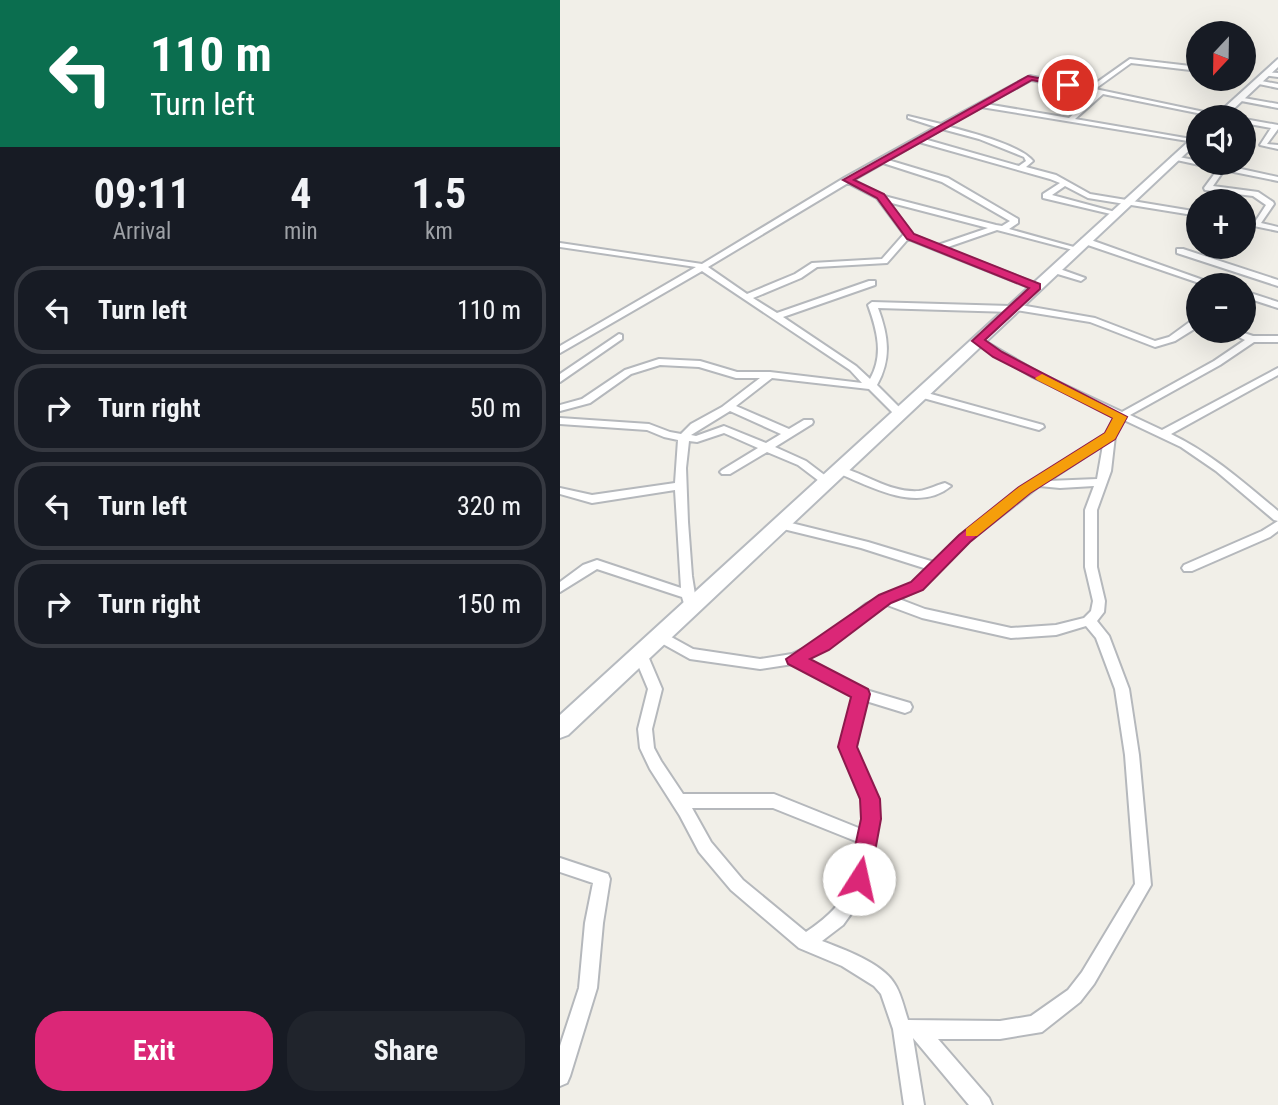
<!DOCTYPE html>
<meta charset="utf-8">
<style>
:root{--surface:#171b24;--page:#20242c;--text:#f1f3f6;--muted:#9ea1a6;--line:#363941;--accent:#db2777}
body{margin:0;font-family:"Roboto Condensed",sans-serif;background:var(--page);color:var(--text);height:100vh;display:flex;flex-direction:column;font-size:26px;white-space:nowrap}
*{box-sizing:border-box;margin:0}
p{font-size:23px;color:var(--muted)}
.icon{flex:none;width:38px;height:38px;fill:none;stroke:currentColor;stroke-width:2;stroke-linecap:round;stroke-linejoin:round}
.map{position:relative;flex:1;overflow:hidden}
.sheet{display:flex;flex-direction:column;background:var(--surface);width:560px}
.sheet>*{flex:none}
.banner{background:#0b6e4f;color:#fff;overflow:hidden}
.needle{width:46px;rotate:202deg}
.tools{position:absolute;left:626px;top:21px;display:grid;gap:14px}
.tools a{display:grid;place-items:center;width:70px;height:70px;border-radius:50%;background:var(--surface);box-shadow:0 7px 28px #0002;font-size:35px}
.pin{position:absolute;display:grid;place-items:center;width:60px;height:60px;color:#fff;margin:-30px;border:4px solid #fff;border-radius:50%;box-shadow:0 2px 7px #0007}
.me{position:absolute;width:77px;margin:-38px;rotate:10deg;stroke-linejoin:round;filter:drop-shadow(0 0 5px #0008)}
.turn{display:flex;align-items:center;gap:24px;height:147px;padding:0 35px;font-size:32px}
.turn .icon{width:91px;height:91px;stroke-width:2.5}
.turn b{display:block;font-size:49px;line-height:60px}
.eta{display:flex;justify-content:space-evenly;align-items:center;height:119px;text-align:center}
.eta b{font-size:42px;font-weight:700;line-height:49px}
.action{display:flex;gap:14px;margin-top:auto;padding:14px 35px}
.action a{flex:1;height:80px;border-radius:28px;background:var(--accent);color:#fff;font-size:28px;font-weight:700;line-height:80px;text-align:center}
.action a+a{background:var(--page);color:var(--text)}
ul{padding:0;list-style:none}
li{display:flex;align-items:center;gap:21px;height:88px;margin:0 14px 10px;padding:0 21px;border:4px solid var(--line);border-radius:28px}
li div{flex:1}
li b{display:block;font-size:26px}
li em{font-style:normal}
main{display:flex;flex:1;min-height:0}
.map>svg:first-child{display:block}
.lines{fill:none;stroke-linecap:round;stroke-linejoin:round}
.street-casing{stroke:#b5b8bc;stroke-width:4}
.secondary-casing{stroke:#b6babf;stroke-width:4}
.street{fill:#fff;fill-rule:evenodd}
.secondary{fill:#fff;fill-rule:evenodd}
.route{fill:#db2777;stroke:#8e194d;stroke-width:2}
.slow{fill:#f59e0b}
</style>
<main>
<section class="sheet">
<div class="banner">
<div class="turn"><svg class="icon" aria-label="left" viewBox="0 0 24 24"><path d="M17 20v-9H6M10 6l-5 5 5 5"/></svg><div><b>110 m</b>Turn left</div></div>
</div>
<div class="eta">
<div><b>09:11</b><p>Arrival</p></div>
<div><b>4</b><p>min</p></div>
<div><b>1.5</b><p>km</p></div>
</div>
<ul>
<li><svg class="icon" aria-label="left" viewBox="0 0 24 24"><path d="M17 20v-9H6M10 6l-5 5 5 5"/></svg><div><b>Turn left</b></div><em>110 m</em></li>
<li><svg class="icon" aria-label="right" viewBox="0 0 24 24"><path d="M7 20v-9h11M14 6l5 5-5 5"/></svg><div><b>Turn right</b></div><em>50 m</em></li>
<li><svg class="icon" aria-label="left" viewBox="0 0 24 24"><path d="M17 20v-9H6M10 6l-5 5 5 5"/></svg><div><b>Turn left</b></div><em>320 m</em></li>
<li><svg class="icon" aria-label="right" viewBox="0 0 24 24"><path d="M7 20v-9h11M14 6l5 5-5 5"/></svg><div><b>Turn right</b></div><em>150 m</em></li>
</ul>
<div class="action"><a>Exit</a><a>Share</a></div>
</section>
<div class="map">
<svg width="718" height="1105" viewBox="0 0 718 1105">
<rect width="100%" height="100%" fill="#f1efe8"/>
<g class="lines">
<defs>
<path id="street" d="M570,59L639,67V71L571,63L535,89L668,117H657L543,94L515,119L637,140L634,142L421,107L387,126C408,132 461,145 473,161L466,167L496,175L530,194L639,212V216L528,198L505,186L492,195L559,213L555,215L483,198V194L500,183L490,179L359,142L328,160L388,178L458,219V223L449,229L521,249L517,251L437,230L385,248L479,285V289L476,290L348,239L327,263L257,267L241,278L193,298L217,313L309,281H315V285L223,317L296,366L310,379C324,355 317,330 308,305L312,302L450,306L454,304L535,318L595,341L609,337L631,321L639,320V326L615,341L595,347L530,322L456,310L452,312L318,308C328,335 332,358 317,385L344,412V416H336L309,389L212,378L176,406L229,429L244,420H252L253,422L252,424L215,447L246,461L271,480L273,482L271,484H263L238,465L207,452L170,474H162L160,472L162,470L198,448L164,433L137,442L129,441L126,468L128,522L132,576L137,607L136,610H126L122,597L37,569L0,592V582L23,565L37,560L121,588L115,490L32,503L0,494V488L32,495L115,483L118,440L104,437L87,430L0,424V418L89,424L110,432L121,434L131,424L162,407L200,378H176L139,367L100,365L71,374L30,403L0,411V405L22,399L65,370L99,359L140,361L177,372H210L302,383L290,370L142,271L0,353V346L136,267L0,247V243L142,264L284,178L376,127L348,118V116L381,124L470,76L529,88ZM471,80L537,93L509,118L426,104ZM382,129L419,139L464,157L466,161L459,166L364,139ZM323,163L382,182L450,221L442,226L436,225L324,196L293,180ZM288,183L317,198L344,234L322,259L252,263L235,274L187,294L148,267ZM328,202L428,228L378,245L353,235ZM170,411L221,434L206,443L164,426L136,436L131,435Z
M705,72L718,73V77L703,75Z
M696,80L718,84V88L694,83Z
M678,97L718,104V108L676,100Z
M684,119L718,125V129L707,144L718,145V149L700,145L711,128L684,123Z
M614,156L639,161V163L663,165L718,177V181L664,170L653,186L698,192L713,202L714,204L701,223L718,227V231L684,224V220L695,222L706,205L693,196L645,190L644,188L658,169L612,159V157Z
M522,239H528L657,285H645L522,243Z
M617,249H623L718,280V286L617,253Z
M491,268H497L525,278L521,281L491,272Z
M684,291L718,302V308L684,297Z
M666,331H678L693,336H718V342H694L660,365L570,415L602,430L718,368V375L611,434C651,453 684,483 718,511V521L714,520L656,471L621,447L564,420L555,436L551,471L537,510V567L545,601L544,612L537,621L549,636L569,689L579,755L591,885L534,984L520,1002L482,1032L440,1039H378L429,1098L432,1105H409L353,1038L364,1105H344L333,1029L321,994L314,986L282,966L239,948L171,890L139,852L120,816L90,769L80,748L78,729L88,689L73,653L75,649H85L102,689L92,729L94,748L101,761L123,794H214L301,829L303,819L302,799L281,747L293,696L233,664L200,669L130,659L94,639L92,636L94,633H104L133,649L200,659L232,654L258,642L306,604L353,583L367,569L301,548L215,527L213,524L215,521L219,520L308,542L374,562L400,536L461,488L546,434L555,416L473,377L415,343V339H421L479,373L562,412L654,361L685,340ZM543,445L537,479L488,481ZM479,486L500,488L534,486L525,510V567L533,601L531,611L524,618L496,625L451,628L365,609L339,599L361,589L408,542ZM327,605L362,618L451,638L496,635L526,626L536,638L555,689L565,755L575,884L522,972L508,990L471,1016L440,1021L348,1020C344,1008 341,993 334,983C322,963 283,949 262,941L283,925L298,904L305,887L319,819L318,799L295,747L306,701L345,713L350,711L352,707L350,703L306,690L247,659L268,648L316,610ZM132,808H213L298,842C289,889 288,904 246,932L183,880L151,842Z
M59,334L62,335V339L0,382V374Z
M360,391L483,425L484,427L479,430L356,396L355,394Z
M280,467C306,474 330,493 359,491C368,490 376,485 385,483L391,486C358,514 309,486 276,472L274,470L276,468Z
M718,521V531L710,537L632,571H624L622,568L624,565L702,531Z
M0,858L48,874L50,879L43,923L37,988L10,1076L7,1083L0,1086V1046L19,988L25,923L33,883L0,872Z"/>
<path id="secondary" d="M718,59V67L665,117H654Z
M639,132V141L8,735L0,738V715Z"/>
</defs>
<use href="#street" class="street-casing"/>
<use href="#secondary" class="secondary-casing"/>
<use href="#street" class="street"/>
<use href="#secondary" class="secondary"/>
</g>
<path class="route" d="M468,76L512,85L508,87L472,80L294,180L324,194L354,234L480,284V289L425,340L442,352L567,417L555,439L470,493L410,542L363,590L331,603L269,650L250,659L308,689L310,694L297,747L320,799L321,819L310,879L307,886L299,889L292,886L288,879L301,819L300,799L278,747L291,697L228,664L226,659L319,595L351,582L399,535L459,487L545,433L553,418L433,357L412,341L469,288L347,239L317,198L283,180Z"/>
<path class="slow" d="M482,374L567,417L555,439L470,493L417,536H406V529L459,487L545,433L553,418L477,380L475,378Z"/>
</svg>
<div class="tools">
<a><svg class="needle" viewBox="-14 -14 28 28"><path d="M0-13l5 13h-10z" fill="#e53935"/><path d="M0 13l5-13h-10z" fill="#9ea1a6"/></svg></a>
<a><svg class="icon" aria-label="sound" viewBox="0 0 24 24"><path d="M4 9h4l5-4v14l-5-4H4zM17 9q2 3 0 6"/></svg></a>
<a>+</a>
<a>−</a>
</div>
<div class="pin" style="left:508px;top:85px;background:#d93025"><svg class="icon" aria-label="arrive" viewBox="0 0 24 24"><path d="M6 21V4h12l-3 4 3 4H6"/></svg></div>
<svg class="me" style="left:299px;top:879px" viewBox="-20 -20 40 40"><circle r="19" fill="#fff"/><path d="M0-13L10 11 0 6-10 11z" fill="#db2777"/></svg>
</div>
</main>
